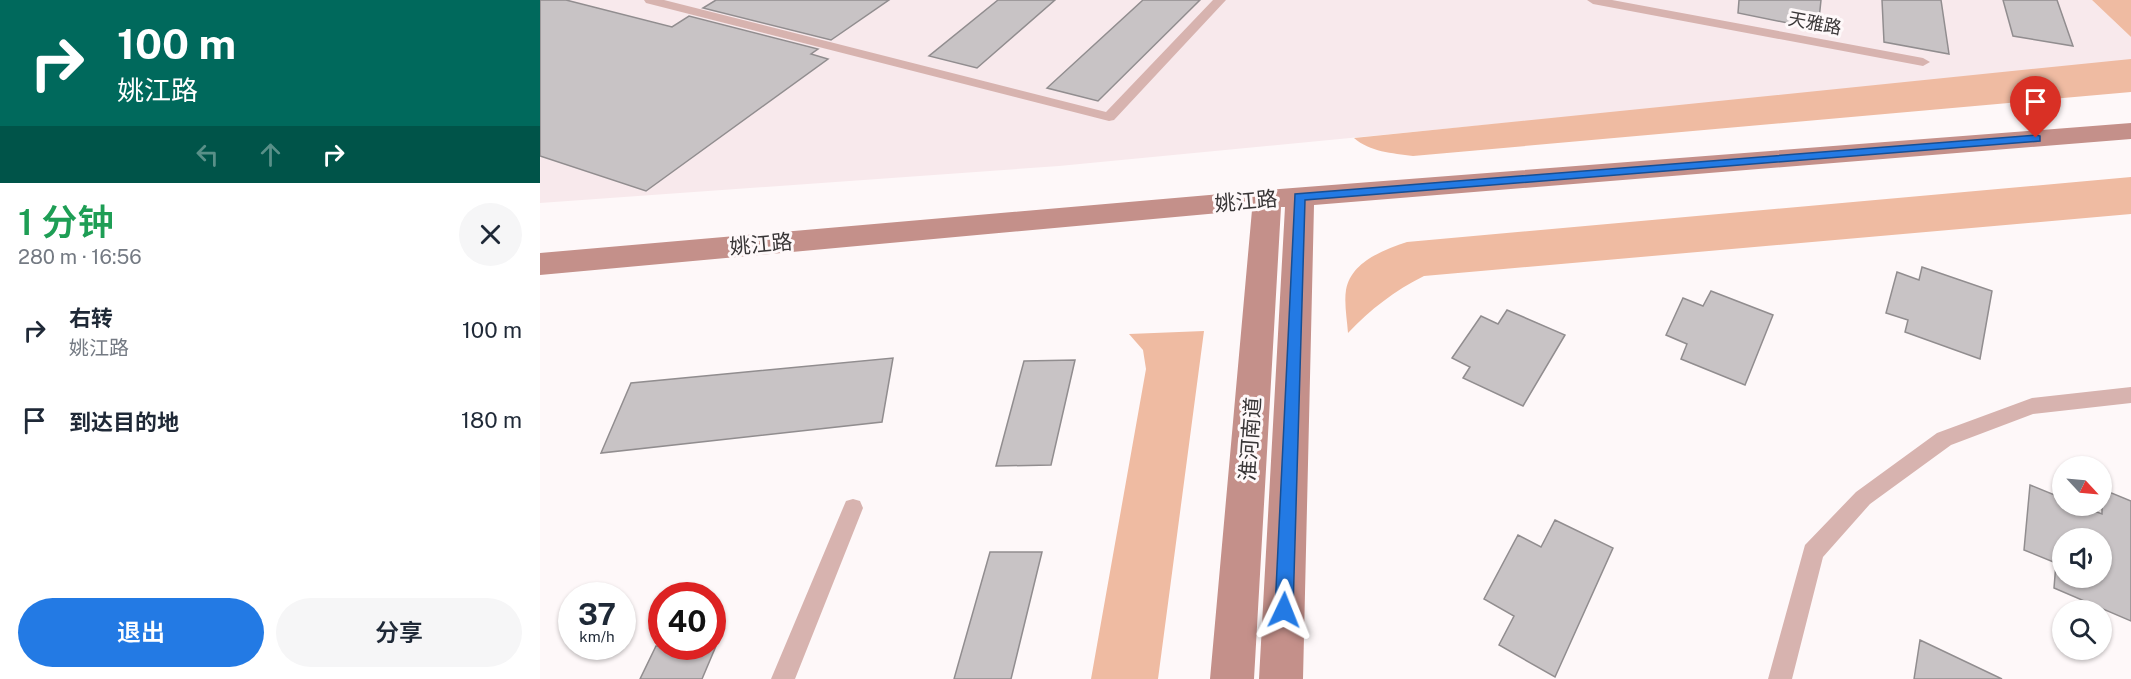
<!DOCTYPE html>
<html lang="zh">
<meta charset="utf-8">
<style>
:root{--surface:#fff;--page:#f6f6f7;--text:#1f2937;--muted:#747a83;--accent:#237ae4}
body{margin:0;font-family:"Public Sans","Noto Sans SC",sans-serif;background:var(--page);color:var(--text);height:100vh;display:flex;flex-direction:column;font-size:22px;white-space:nowrap}
*{box-sizing:border-box;margin:0}
p{font-size:20px;color:var(--muted)}
.icon{flex:none;width:33px;height:33px;fill:none;stroke:currentColor;stroke-width:2;stroke-linecap:round;stroke-linejoin:round}
.map{position:relative;flex:1;overflow:hidden}
.drawer{display:flex;flex-direction:column;background:var(--surface);width:540px}
.drawer>*{flex:none}
.guide{background:#00695c;color:#fff;overflow:hidden}
.needle{width:39px;rotate:116deg}
.buttons{position:absolute;left:1512px;top:456px;display:grid;gap:12px}
.buttons a{display:grid;place-items:center;width:60px;height:60px;border-radius:50%;background:var(--surface);box-shadow:0 2px 4px #0004;font-size:30px}
.speed{position:absolute;left:18px;top:582px;display:flex;gap:12px;font-size:30px;font-weight:700;text-align:center}
.speed>*{display:grid;place-content:center;width:78px;height:78px;border-radius:50%;background:var(--surface);box-shadow:0 2px 4px #0004;line-height:1}
.speed small{font-size:15px;font-weight:400}
.speed .limit{border:9px solid #d22;background:#fff;color:#111}
.pin{position:absolute;display:grid;place-items:center;width:51px;height:51px;color:#fff;margin:-62px -26px;border-radius:50% 50% 50% 0;rotate:-45deg;box-shadow:0 0 6px #0007}
.pin .icon{rotate:45deg}
.me{position:absolute;width:66px;margin:-33px;rotate:2deg;stroke-linejoin:round;filter:drop-shadow(0 0 4px #0008)}
.turn{display:flex;align-items:center;gap:21px;height:126px;padding:0 18px;font-size:27px}
.turn .icon{width:78px;height:78px;stroke-width:2.5}
.turn b{display:block;font-size:42px;line-height:51px}
.lanes{display:flex;align-items:center;height:57px;padding:0 18px;background:#0003;justify-content:center;gap:30px;direction:ltr}
.lanes .off{opacity:.35}
.round{display:grid;place-items:center;flex:none;width:63px;height:63px;border-radius:32px;background:var(--page)}
.summary{display:flex;align-items:center;justify-content:space-between;height:102px;padding:0 18px}
h1{font-size:36px;font-weight:600;line-height:45px;color:#1e9e55}
.button{display:flex;gap:12px;margin-top:auto;padding:12px 18px}
.button a{flex:1;height:69px;border-radius:36px;background:var(--accent);color:#fff;font-size:24px;font-weight:600;line-height:69px;text-align:center}
.button a+a{background:var(--page);color:var(--text)}
ul{padding:0;list-style:none}
li{display:flex;align-items:center;gap:18px;height:90px;padding:0 18px}
li div{flex:1}
li b{display:block;font-size:22px}
li em{font-style:normal}
main{display:flex;flex:1;min-height:0}
.map>svg:first-child{display:block}
.built{fill:#f8e9ec}
.green{fill:#efbba2}
.building{fill:#c8c3c5;stroke:#918d8f;stroke-width:1.5;fill-rule:evenodd}
.lines{fill:none;stroke-linecap:round;stroke-linejoin:round}
.lane{fill:#d7b3af;fill-rule:evenodd}
.secondary{fill:#c4908a;fill-rule:evenodd}
.route{fill:#237ae4;stroke:#174f94;stroke-width:1.5}
.labels{text-anchor:middle;dominant-baseline:central;stroke-width:6;stroke-linejoin:round;paint-order:stroke}
.far-street-label{font-size:18px;fill:#393637;stroke:#fef8f9}
.street-label{font-size:21px;fill:#393637;stroke:#fef8f9}
</style>
<main>
<section class="drawer">
<div class="guide">
<div class="turn"><svg class="icon" aria-label="right" viewBox="0 0 24 24"><path d="M7 20v-9h11M14 6l5 5-5 5"/></svg><div><b>100 m</b>姚江路</div></div>
<div class="lanes"><svg class="icon off" aria-label="left" viewBox="0 0 24 24"><path d="M17 20v-9H6M10 6l-5 5 5 5"/></svg><svg class="icon off" aria-label="ahead" viewBox="0 0 24 24"><path d="M12 20V5M6 11l6-6 6 6"/></svg><svg class="icon" aria-label="right" viewBox="0 0 24 24"><path d="M7 20v-9h11M14 6l5 5-5 5"/></svg></div>
</div>
<div class="summary"><div><h1>1 分钟</h1><p>280 m · 16:56</p></div><a class="round"><svg class="icon" aria-label="close" viewBox="0 0 24 24"><path d="M6 6l12 12M18 6L6 18"/></svg></a></div>
<ul>
<li><svg class="icon" aria-label="right" viewBox="0 0 24 24"><path d="M7 20v-9h11M14 6l5 5-5 5"/></svg><div><b>右转</b><p>姚江路</p></div><em>100 m</em></li>
<li><svg class="icon" aria-label="arrive" viewBox="0 0 24 24"><path d="M6 21V4h12l-3 4 3 4H6"/></svg><div><b>到达目的地</b></div><em>180 m</em></li>
</ul>
<div class="button"><a>退出</a><a>分享</a></div>
</section>
<div class="map">
<svg width="1591" height="679" viewBox="0 0 1591 679">
<rect width="100%" height="100%" fill="#fef8f9"/>
<path class="built" d="M0,0H1552L1591,37V60L1349,86L519,166L0,203Z"/>
<path class="green" d="M1552,0H1591V37Z
M1591,59V92L873,156C852,153 830,152 814,138Z
M1591,177V214L884,276C854,291 831,309 808,333C807,319 804,303 806,290C811,262 843,250 867,242Z
M664,331L618,679H551L606,369L603,350L589,334Z"/>
<path class="building" d="M0,0H26L132,27L149,16L278,49L271,54L288,59L106,191L0,156Z
M176,0H349L291,40L163,8Z
M458,0H515L437,68L389,56Z
M603,0H660L558,101L507,88Z
M1199,0H1281L1278,29L1198,13Z
M1342,0H1401L1409,54L1344,42Z
M1463,0H1517L1533,46L1473,36Z
M1382,267L1452,291L1440,359L1365,332L1368,320L1346,313L1357,272L1379,280Z
M1171,291L1233,315L1205,385L1141,359L1147,344L1126,335L1143,298L1163,306Z
M967,310L1025,335L983,406L923,378L930,367L912,358L941,316L958,324Z
M353,358L342,422L61,453L91,383Z
M535,360L511,465L456,466L484,361Z
M1490,485L1522,498V506H1541L1562,514V489L1591,501V621L1514,588L1516,563L1484,550ZM1522,538H1562V578H1522Z
M1015,520L1073,548L1015,677L959,645L974,616L944,599L978,535L1001,547Z
M450,552H502L471,679H414Z
M1380,640L1462,679H1374Z
M116,646H176L162,679H100Z"/>
<g class="lines">
<path class="lane" d="M104,0H124L566,112L673,0H686L574,120L569,121L106,3Z
M1047,0H1072L1383,58L1390,62L1383,66L1053,4Z
M1591,387V403L1493,414L1411,445L1330,504L1283,557L1252,679H1228L1265,545L1316,492L1397,433L1492,398Z
M313,499L320,501L323,508L255,679H231L303,508L306,501Z"/>
<path class="secondary" d="M1591,123V139L774,205L763,679H719L745,207H741L714,679H670L712,210L0,275V253L727,190Z"/>
</g>
<path class="route" d="M1496,135L1500,136V141L765,200L753,610L750,616L744,618L738,616L735,610L755,194Z"/>
<g class="labels">
<g class="far-street-label">
<text transform="translate(1275 23) rotate(11)">天雅路</text>
</g>
<g class="street-label">
<text transform="translate(706 201) rotate(-5)">姚江路</text>
<text transform="translate(221 244) rotate(-5)">姚江路</text>
<text transform="translate(710 439) rotate(-86)">淮河南道</text>
</g>
</g>
</svg>
<div class="buttons">
<a><svg class="needle" viewBox="-14 -14 28 28"><path d="M0-13l5 13h-10z" fill="#e53935"/><path d="M0 13l5-13h-10z" fill="#747a83"/></svg></a>
<a><svg class="icon" aria-label="sound" viewBox="0 0 24 24"><path d="M4 9h4l5-4v14l-5-4H4zM17 9q2 3 0 6"/></svg></a>
<a><svg class="icon" aria-label="search" viewBox="0 0 24 24"><circle cx="10" cy="10" r="6"/><path d="M15 15l6 6"/></svg></a>
</div>
<div class="speed"><div>37<small>km/h</small></div><div class="limit">40</div></div>
<div class="pin" style="left:1496px;top:138px;background:#d93025"><svg class="icon" aria-label="arrive" viewBox="0 0 24 24"><path d="M6 21V4h12l-3 4 3 4H6"/></svg></div>
<svg class="me" style="left:744px;top:610px" viewBox="-20 -20 40 40"><path d="M0-17L14 15 0 8-14 15z" fill="#237ae4" stroke="#fff" stroke-width="4"/></svg>
</div>
</main>
